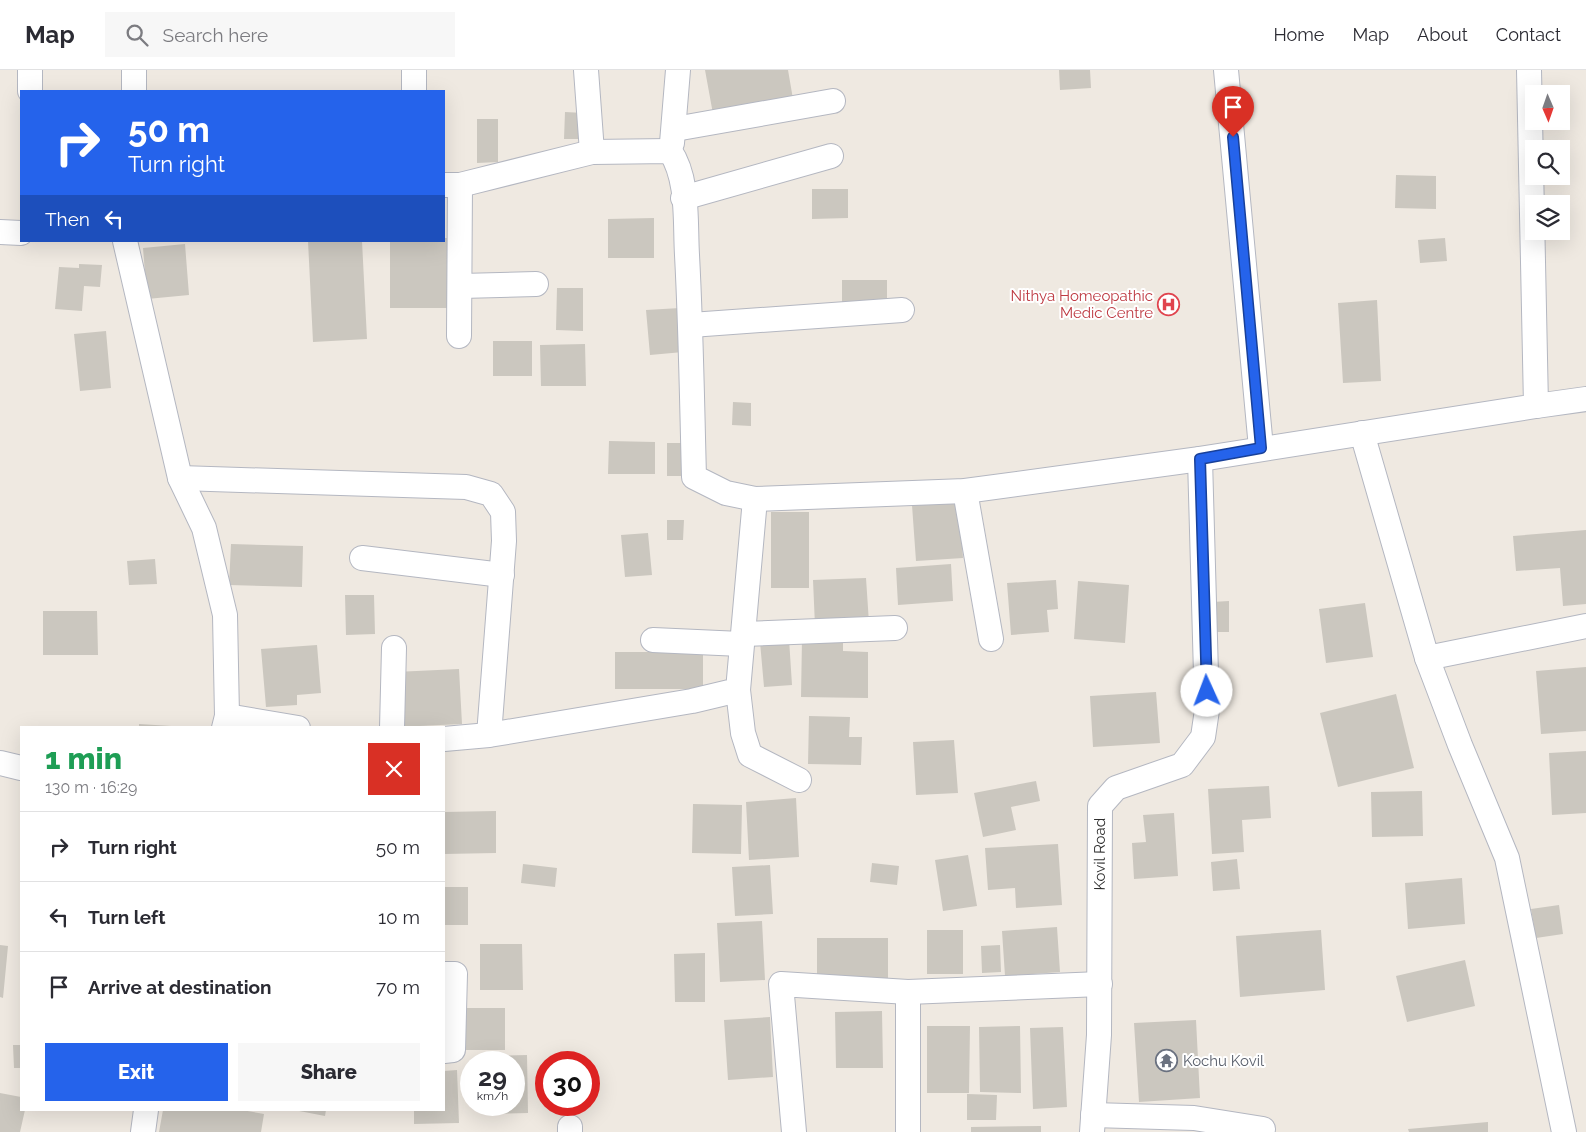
<!DOCTYPE html>
<meta charset="utf-8">
<style>
:root{--surface:#fff;--page:#f7f7f7;--text:#2b2b33;--muted:#7c7c81;--line:#e1e1e2;--accent:#2563eb}
body{margin:0;font-family:Raleway,sans-serif;background:var(--page);color:var(--text);height:100vh;display:flex;flex-direction:column;font-size:19px;white-space:nowrap}
*{box-sizing:border-box;margin:0}
p{font-size:16px;color:var(--muted)}
.icon{flex:none;width:28px;height:28px;fill:none;stroke:currentColor;stroke-width:2;stroke-linecap:round;stroke-linejoin:round}
.map{position:relative;flex:1;overflow:hidden}
.drawer{position:absolute;left:20px;top:656px;width:425px;height:385px;display:flex;flex-direction:column;background:var(--surface);border-radius:0px;box-shadow:0 5px 20px #0002}
.drawer>*{flex:none}
.hud{position:absolute;left:20px;top:20px;width:425px;height:152px;border-radius:0px;box-shadow:0 5px 20px #0002;background:#2563eb;color:#fff;overflow:hidden}
.needle{width:32px;rotate:178deg}
.fabs{position:absolute;left:1525px;top:15px;display:grid;gap:10px}
.fabs a{display:grid;place-items:center;width:45px;height:45px;border-radius:0px;background:var(--surface);box-shadow:0 5px 20px #0002;font-size:25px}
.speed{position:absolute;left:460px;top:981px;display:flex;gap:10px;font-size:25px;font-weight:700;text-align:center}
.speed>*{display:grid;place-content:center;width:65px;height:65px;border-radius:50%;background:var(--surface);box-shadow:0 5px 20px #0002;line-height:1}
.speed small{font-size:12px;font-weight:400}
.speed .limit{border:8px solid #d22;background:#fff;color:#111}
.pin{position:absolute;display:grid;place-items:center;width:42px;height:42px;color:#fff;margin:-51px -21px;border-radius:50% 50% 50% 0;rotate:-45deg;box-shadow:0 0 5px #0007}
.pin .icon{rotate:45deg}
.me{position:absolute;width:55px;margin:-28px;rotate:358deg;stroke-linejoin:round;filter:drop-shadow(0 0 4px #0008)}
.turn{display:flex;align-items:center;gap:18px;height:105px;padding:0 25px;font-size:22px}
.turn .icon{width:65px;height:65px;stroke-width:2.5}
.turn b{display:block;font-size:35px;line-height:42px}
.then{display:flex;align-items:center;height:48px;padding:0 25px;background:#0003;gap:10px;font-size:19px}
.round{display:grid;place-items:center;flex:none;width:52px;height:52px;border-radius:0px;background:var(--page)}
.summary{display:flex;align-items:center;justify-content:space-between;height:85px;padding:0 25px}
h1{font-size:30px;font-weight:800;line-height:38px;color:#1e9e55}
.action{display:flex;gap:10px;margin-top:auto;padding:10px 25px}
.action a{flex:1;height:58px;border-radius:0px;background:var(--accent);color:#fff;font-size:20px;font-weight:800;line-height:58px;text-align:center}
.action a+a{background:var(--page);color:var(--text)}
ul{padding:0;list-style:none}
li{display:flex;align-items:center;gap:15px;height:70px;padding:0 25px;border-top:1px solid var(--line)}
li div{flex:1}
li b{display:block;font-size:19px}
li em{font-style:normal}
header{display:flex;align-items:center;gap:30px;box-sizing:border-box;height:70px;padding:0 25px;background:var(--surface);border-bottom:1px solid var(--line)}
header strong{font-size:24px}
nav{display:flex;gap:28px;margin-inline-start:auto;font-size:18px}
.search{width:350px;height:45px;background:var(--page);display:flex;align-items:center;gap:12px;box-sizing:border-box;padding:0 18px;border-radius:0px;color:var(--muted);font-size:19px}
.map>svg:first-child{display:block}
.building{fill:#cbc7bf}
.lines{fill:none;stroke-linecap:round;stroke-linejoin:round}
.street-casing{stroke:#b4b7c1;stroke-width:26}
.street{stroke:#fff;stroke-width:24}
.route-casing{stroke:#184099;stroke-width:12}
.route{stroke:#2563eb;stroke-width:9}
.labels{text-anchor:middle;dominant-baseline:central;stroke-width:4;stroke-linejoin:round;paint-order:stroke}
.health-label{font-size:15px;fill:#be3a42;stroke:#fff;text-anchor:end}
.street-label{font-size:15px;fill:#2e2e2e;stroke:#fff}
.worship-label{font-size:15px;fill:#5b616d;stroke:#fff;text-anchor:start}
</style>
<header>
<strong>Map</strong>
<div class="search"><svg class="icon" aria-label="search" viewBox="0 0 24 24"><circle cx="10" cy="10" r="6"/><path d="M15 15l6 6"/></svg>Search here</div>
<nav><a>Home</a><a>Map</a><a>About</a><a>Contact</a></nav>
</header>
<div class="map">
<svg width="1586" height="1062" viewBox="0 0 1586 1062">
<rect width="100%" height="100%" fill="#efe9e1"/>
<path class="building" d="M705,0H788L793,29L713,44Z
M1059,0H1090L1091,18L1060,20Z
M565,42L584,43V69H564Z
M477,49H498V92L477,93Z
M1396,105L1436,106V139L1395,138Z
M812,119H848V148L812,149Z
M654,148V188H608V149Z
M444,168H448L449,238H390V171H444Z
M1445,168L1447,191L1420,193L1418,170Z
M308,171H362L367,269L313,272Z
M185,174L189,225L147,229L143,178Z
M79,194L102,195L100,217L84,216L82,241L55,239L59,197L79,198Z
M842,210H887V237L842,238Z
M557,218H583V261L556,260Z
M1377,230L1381,311L1343,313L1338,233Z
M680,238L683,282L650,285L646,240Z
M106,261L111,318L80,321L74,264Z
M493,271H532V306H493Z
M585,274L586,316H541L540,275Z
M733,332L751,333V356L732,355Z
M609,371L655,372V404H608Z
M667,373H683L684,406H667Z
M959,432L963,488L916,491L912,435Z
M771,442H809V518H771Z
M667,450H684L683,470H667Z
M1586,460V534L1563,536L1560,498L1516,501L1513,466Z
M648,463L652,505L625,507L621,465Z
M231,474L303,476L302,517L229,515Z
M155,489L157,514L129,515L127,491Z
M951,494L953,531L898,535L896,498Z
M866,508L869,553L815,556L813,510Z
M1056,510L1058,539L1047,540L1049,562L1011,565L1007,513Z
M1078,511L1129,515L1125,573L1074,569Z
M345,525H374L375,564L346,565Z
M1229,531V562H1212V532Z
M1365,533L1373,587L1326,593L1319,539Z
M43,541H97L98,585H43Z
M789,569L792,615L764,617L760,572Z
M802,569H843V581L868,582V628L801,627Z
M317,575L321,623L297,625V635L266,637L261,579Z
M615,582H703V619H615Z
M1586,597V661L1541,664L1536,601Z
M459,599L462,654L398,657L395,602Z
M1156,622L1160,673L1093,677L1090,626Z
M1396,624L1414,698L1338,717L1320,643Z
M809,646L850,647L849,667H862L861,695L808,694Z
M139,654L171,656V658H139Z
M954,670L958,723L916,725L913,672Z
M1586,681V743L1552,745L1549,683Z
M1036,711L1040,731L1011,737L1016,760L983,767L974,723Z
M1269,716L1271,748L1242,750L1244,782L1212,784L1208,719Z
M1422,721L1423,766L1372,767L1371,722Z
M796,728L799,787L749,790L746,732Z
M693,734L742,735L741,784L692,783Z
M496,741V783L444,784V742Z
M1174,743L1178,806L1134,809L1132,773L1146,772L1143,745Z
M1058,774L1062,835L1016,838L1015,818L988,820L985,778Z
M968,785L977,836L943,841L935,790Z
M1237,789L1240,819L1213,821L1211,792Z
M872,793L899,796L897,815L870,812Z
M523,794L557,798L555,817L521,813Z
M770,795L773,844L735,846L732,797Z
M1462,808L1465,854L1408,859L1405,813Z
M444,817H468V855H444Z
M1559,835L1563,864L1536,868L1531,839Z
M762,851L765,910L720,912L717,853Z
M1057,857L1060,902L1005,906L1002,861Z
M927,860H963V904H927Z
M1321,860L1325,920L1240,927L1236,866Z
M817,868H888V910H817Z
M480,874H522L523,920H480Z
M0,875L8,876L3,928L0,927Z
M1000,875L1001,902L982,903L981,876Z
M705,883V932H675L674,884Z
M1465,890L1475,936L1407,952L1396,906Z
M463,938H505V980H463Z
M882,941L883,998H836L835,942Z
M770,947L773,1007L728,1010L724,950Z
M1196,950L1200,1028L1139,1032L1134,953Z
M927,956H970L969,1023H927Z
M1020,956L1021,1023L980,1022L979,957Z
M1063,957L1067,1037L1033,1039L1030,958Z
M13,975H21V998H14Z
M527,985L528,1043L488,1044V1035H514V992H487V986Z
M457,1000L459,1053L414,1054V1040H444V1001Z
M0,1023L21,1027V1040H25L20,1062H0Z
M967,1024L997,1025L996,1050H967Z
M163,1040H242L264,1044L261,1062H159Z
M294,1040H326L325,1046Z
M1488,1052V1062H1409L1408,1059Z
M1041,1056V1062H971V1057Z"/>
<g class="lines">
<defs>
<g id="street">
<path d="M30,0V21"/>
<path d="M134,0V21"/>
<path d="M586,0L592,82"/>
<path d="M1226,0L1261,378"/>
<path d="M414,21V0"/>
<path d="M675,59L833,31"/>
<path d="M672,73L678,0"/>
<path d="M444,115H460L592,82L670,81C689,109 685,151 687,185C691,259 692,333 694,407L726,423L755,429L965,421L1200,389L1536,336L1529,0"/>
<path d="M683,128L831,86"/>
<path d="M0,162L21,163"/>
<path d="M125,171L180,408L204,458L225,545L227,646L224,658"/>
<path d="M461,216L536,214"/>
<path d="M691,255L902,240"/>
<path d="M459,266L460,115"/>
<path d="M1536,336L1586,329"/>
<path d="M1362,363L1427,588L1460,675L1507,788L1564,1062"/>
<path d="M180,408L466,417L491,424L503,442L504,471L489,665"/>
<path d="M965,421L991,569"/>
<path d="M362,488L502,505"/>
<path d="M744,564L895,558"/>
<path d="M653,570L741,574"/>
<path d="M1427,588L1586,556"/>
<path d="M738,620L743,663L750,685L799,710"/>
<path d="M227,646L298,658"/>
<path d="M392,658L394,578"/>
<path d="M444,669L489,665L692,631L738,620L755,429"/>
<path d="M0,693L21,698"/>
<path d="M444,904H455L453,980L444,981"/>
<path d="M908,922V1061"/>
<path d="M1093,1045L1194,1048L1263,1059"/>
<path d="M143,1062L146,1040"/>
<path d="M570,1062V1057"/>
<path d="M794,1062L781,914L908,922L1100,914"/>
<path id="s1" d="M1092,1062L1099,965L1100,736L1116,718L1182,695L1203,667L1207,640L1200,389"/>
</g>
</defs>
<use href="#street" class="street-casing"/>
<use href="#street" class="street"/>
</g>
<g class="lines">
<defs>
<path id="route" d="M1207,621L1200,389L1261,378L1233,67"/>
</defs>
<use href="#route" class="route-casing"/>
<use href="#route" class="route"/>
</g>
<defs>
<symbol id="hospital-ring" viewBox="-11 -11 22 22"><circle r="9.5" fill="#fff" stroke="#e0444e" stroke-width="1.5"/><path d="M-5-5h3v3.5h4V-5h3V5h-3V1.5h-4V5h-3Z" fill="#e0444e"/></symbol>
<symbol id="temple-ring" viewBox="-11 -11 22 22"><circle r="9.5" fill="#fff" stroke="#6b7280" stroke-width="1.5"/><path d="M0-6L5-2H3V0L6.5 2.5H4V6H1.5V3h-3V6H-4V2.5H-6.5L-3 0V-2H-5Z" fill="#6b7280"/></symbol>
</defs>
<g fill-rule="evenodd">
<use href="#hospital-ring" x="1156" y="222" width="25" height="25"/>
<use href="#temple-ring" x="1154" y="978" width="25" height="25"/>
</g>
<g class="labels">
<g class="health-label">
<text x="1153" y="226">Nithya Homeopathic<tspan x="1153" dy="17">Medic Centre</tspan></text>
</g>
<g class="street-label">
<text stroke="none"><textPath href="#s1" startOffset="278">Kovil Road</textPath></text>
</g>
<g class="worship-label">
<text x="1183" y="991">Kochu Kovil</text>
</g>
</g>
</svg>
<div class="fabs">
<a><svg class="needle" viewBox="-14 -14 28 28"><path d="M0-13l5 13h-10z" fill="#e53935"/><path d="M0 13l5-13h-10z" fill="#7c7c81"/></svg></a>
<a><svg class="icon" aria-label="search" viewBox="0 0 24 24"><circle cx="10" cy="10" r="6"/><path d="M15 15l6 6"/></svg></a>
<a><svg class="icon" aria-label="layers" viewBox="0 0 24 24"><path d="M12 4l9 5-9 5-9-5zM3 14l9 5 9-5"/></svg></a>
</div>
<div class="speed"><div>29<small>km/h</small></div><div class="limit">30</div></div>
<div class="pin" style="left:1233px;top:67px;background:#d93025"><svg class="icon" aria-label="arrive" viewBox="0 0 24 24"><path d="M6 21V4h12l-3 4 3 4H6"/></svg></div>
<svg class="me" style="left:1207px;top:621px" viewBox="-20 -20 40 40"><circle r="19" fill="#fff"/><path d="M0-13L10 11 0 6-10 11z" fill="#2563eb"/></svg>
<div class="hud">
<div class="turn"><svg class="icon" aria-label="right" viewBox="0 0 24 24"><path d="M7 20v-9h11M14 6l5 5-5 5"/></svg><div><b>50 m</b>Turn right</div></div>
<div class="then">Then<svg class="icon" aria-label="left" viewBox="0 0 24 24"><path d="M17 20v-9H6M10 6l-5 5 5 5"/></svg></div>
</div>
<section class="drawer">
<div class="summary"><div><h1>1 min</h1><p>130 m · 16:29</p></div><a class="round" style="background:#d93025;color:#fff"><svg class="icon" aria-label="close" viewBox="0 0 24 24"><path d="M6 6l12 12M18 6L6 18"/></svg></a></div>
<ul>
<li><svg class="icon" aria-label="right" viewBox="0 0 24 24"><path d="M7 20v-9h11M14 6l5 5-5 5"/></svg><div><b>Turn right</b></div><em>50 m</em></li>
<li><svg class="icon" aria-label="left" viewBox="0 0 24 24"><path d="M17 20v-9H6M10 6l-5 5 5 5"/></svg><div><b>Turn left</b></div><em>10 m</em></li>
<li><svg class="icon" aria-label="arrive" viewBox="0 0 24 24"><path d="M6 21V4h12l-3 4 3 4H6"/></svg><div><b>Arrive at destination</b></div><em>70 m</em></li>
</ul>
<div class="action"><a>Exit</a><a>Share</a></div>
</section>
</div>
